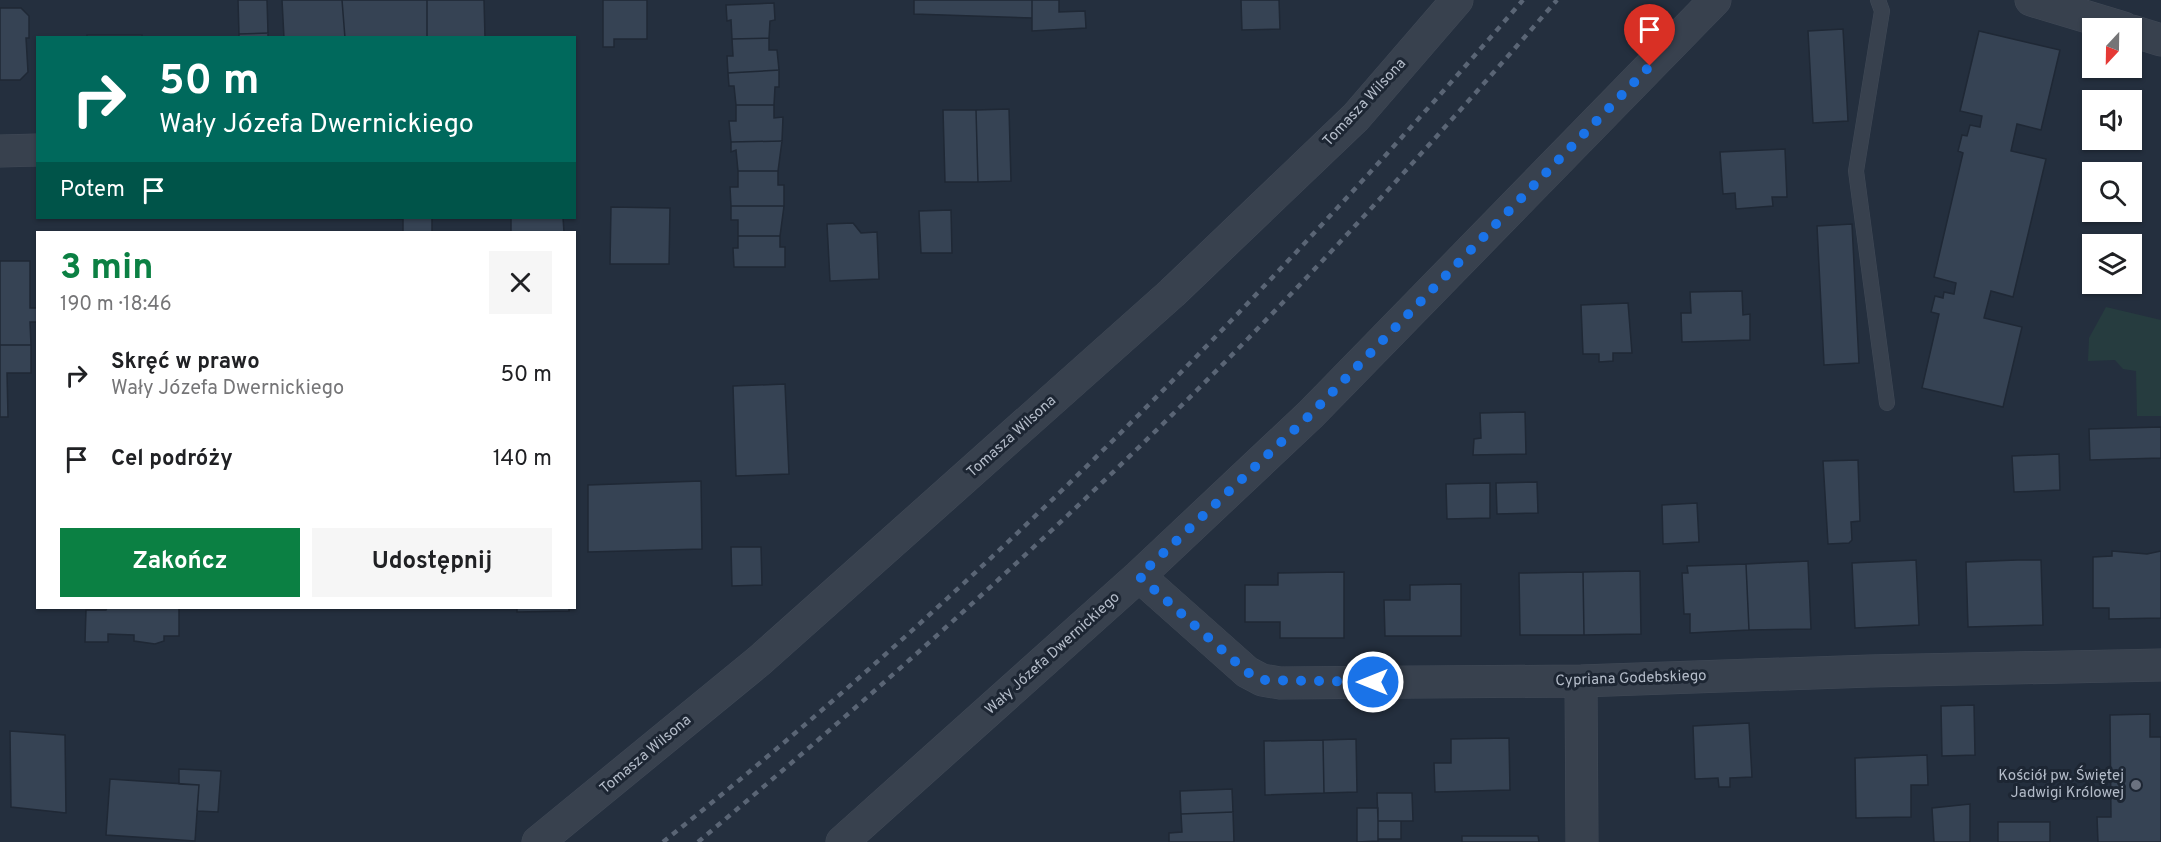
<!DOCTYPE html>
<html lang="pl">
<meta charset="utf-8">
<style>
:root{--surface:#fff;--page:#f6f6f6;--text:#202124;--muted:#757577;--accent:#0b8043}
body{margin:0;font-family:Overpass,sans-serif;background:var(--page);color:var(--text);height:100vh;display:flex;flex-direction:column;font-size:22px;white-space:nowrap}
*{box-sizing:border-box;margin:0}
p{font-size:20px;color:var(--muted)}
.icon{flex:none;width:33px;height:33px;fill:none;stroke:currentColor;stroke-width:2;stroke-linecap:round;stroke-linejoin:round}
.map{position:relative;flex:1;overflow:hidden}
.side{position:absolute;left:36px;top:231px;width:540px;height:378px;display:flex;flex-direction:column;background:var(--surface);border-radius:0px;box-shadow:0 2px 4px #0004}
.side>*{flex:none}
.guide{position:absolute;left:36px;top:36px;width:540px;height:183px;border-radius:0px;box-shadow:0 2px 4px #0004;background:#00695c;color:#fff;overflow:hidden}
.needle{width:39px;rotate:202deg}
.controls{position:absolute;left:2082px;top:18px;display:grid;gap:12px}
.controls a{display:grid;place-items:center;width:60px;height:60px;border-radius:0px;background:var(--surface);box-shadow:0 2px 4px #0004;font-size:30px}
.pin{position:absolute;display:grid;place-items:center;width:51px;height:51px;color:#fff;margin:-62px -26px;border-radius:50% 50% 50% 0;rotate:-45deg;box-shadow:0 0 6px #0007}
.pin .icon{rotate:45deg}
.me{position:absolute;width:66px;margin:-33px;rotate:270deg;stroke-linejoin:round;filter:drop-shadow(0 0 4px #0008)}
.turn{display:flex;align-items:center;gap:21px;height:126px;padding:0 24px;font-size:27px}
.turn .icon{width:78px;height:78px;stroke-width:2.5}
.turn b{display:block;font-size:42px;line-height:51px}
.then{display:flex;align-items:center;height:57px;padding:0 24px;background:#0003;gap:12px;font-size:22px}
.round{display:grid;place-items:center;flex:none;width:63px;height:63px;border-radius:0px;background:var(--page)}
.head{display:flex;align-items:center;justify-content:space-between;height:102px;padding:0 24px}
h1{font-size:36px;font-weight:700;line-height:45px;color:var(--accent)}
.cta{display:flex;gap:12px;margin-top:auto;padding:12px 24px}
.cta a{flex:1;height:69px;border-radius:0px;background:var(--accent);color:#fff;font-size:24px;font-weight:700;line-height:69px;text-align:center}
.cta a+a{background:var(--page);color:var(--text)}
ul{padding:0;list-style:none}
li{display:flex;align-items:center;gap:18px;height:84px;padding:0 24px}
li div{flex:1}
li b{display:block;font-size:22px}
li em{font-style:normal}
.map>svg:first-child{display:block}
.green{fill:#263c3f}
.building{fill:#364354;stroke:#1f2835;stroke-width:1.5}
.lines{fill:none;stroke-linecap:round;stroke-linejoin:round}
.service-casing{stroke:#414a57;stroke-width:16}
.minor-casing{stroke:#414a57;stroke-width:33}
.service{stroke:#38414e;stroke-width:15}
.minor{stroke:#38414e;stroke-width:32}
.rail{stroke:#5a6575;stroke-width:4.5;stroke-dasharray:6 6;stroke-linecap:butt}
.route{stroke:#1a73e8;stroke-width:10;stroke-dasharray:0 18}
.worship-dot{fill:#6b7280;stroke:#1d2633;stroke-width:2}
.labels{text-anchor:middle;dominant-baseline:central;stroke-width:6;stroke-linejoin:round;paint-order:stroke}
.street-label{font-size:15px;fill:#b4bcc9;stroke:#1d2633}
.poi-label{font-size:15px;fill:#b4bcc9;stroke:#1d2633;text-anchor:end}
</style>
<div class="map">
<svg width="2161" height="842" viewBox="0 0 2161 842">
<rect width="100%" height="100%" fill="#242f3e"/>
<path class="green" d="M2106,307L2161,320V416H2137L2136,371L2123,369L2115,360L2088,361L2089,338Z"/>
<path class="building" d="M238,0H267L268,33L239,34Z
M282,0H342L345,38H284Z
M342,0H427V38H345Z
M427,0H484L485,38H427Z
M603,0H647V39H614V47H603Z
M914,0H1032V18L914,14Z
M1032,0H1059V12L1085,11L1086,28L1032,31Z
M1241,0H1279L1280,29L1242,30Z
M774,3L775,20L770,21L769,38L732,39L731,20L727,21L726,5Z
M0,8H21L29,16V38H26L28,72L20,80H0Z
M1843,29L1848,121L1813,123L1808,31Z
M1979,31L2060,50L2041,130L2017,124L2011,151L2046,159L2013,297L1991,291L1984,318L2022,327L2003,407L1922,388L1939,314L1931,312L1935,296L1943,298L1944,292L1954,294L1956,283L1934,277L1963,153L1958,151L1962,135L1967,136L1970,125L1980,127L1982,116L1960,111Z
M268,33V38H239V34Z
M87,35H142V38H87Z
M769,38V50H777L779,70L728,73L727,56H733L732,39Z
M779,70V87H775L774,105H736L734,86H729L728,73Z
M736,105H774V118L783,117L782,141L731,142L729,121H736Z
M1009,109L1011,181L978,182L976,110Z
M943,110H976L978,182H945Z
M782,141L778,171H738L736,150L731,152V142Z
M1785,149L1787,197H1772L1773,206L1736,209L1735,193L1723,194L1720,152Z
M738,171H778V185H784V206H731L730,187H738Z
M731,206H784L780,236H738V220H731Z
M611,207L670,208L669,264H610Z
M951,210L952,253H921L919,211Z
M362,218H432V232H403V219Z
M511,218H563L564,232H511Z
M853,223L861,233L877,232L879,279L830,281L827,224Z
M1852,224L1859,363L1824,365L1817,226Z
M738,236H780V247H785V267H734L733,248H738Z
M0,261H30V308H38L37,322H30L31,345H0Z
M1742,291L1743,315L1750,314V340L1682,342L1681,313H1691L1690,292Z
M1628,303L1632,353H1613V361L1599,362V354H1583L1581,305Z
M0,345H31V373H7L8,417H0Z
M785,384L789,474L736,476L733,386Z
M1525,412L1526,454L1473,455L1474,439L1481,438L1480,413Z
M2161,427V458L2090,460L2089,429Z
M2059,454L2060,490L2014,492L2012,456Z
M1858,460L1860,521L1851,522L1852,540L1849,543L1828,544L1823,461Z
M701,481L702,549L588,552V485Z
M1537,482L1538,513L1497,514L1496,483Z
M1490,483V518L1447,519L1446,484Z
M1697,503L1699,542L1663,544L1662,505Z
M731,547H761L762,585L732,586Z
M2112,551L2147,554L2161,551V618L2109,619V608H2093V557L2112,556Z
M1916,560L1919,625L1855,628L1852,563Z
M2017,560H2041L2043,625L1968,627L1966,562Z
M1808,561L1811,629L1749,630L1746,564Z
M1746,564L1749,630L1690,633V614H1684L1682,573H1688L1687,566Z
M1640,571L1641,634L1584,635L1583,572Z
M1344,572V638H1280V622H1245V585H1278V573Z
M1583,572L1584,635H1520L1519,573Z
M1461,584V636H1385L1384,600H1410V585Z
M107,608H179V636H164V641L155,644L134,641V635L108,634V642H85L86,610H106Z
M517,608H569V611L517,612Z
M1974,705L1975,755L1942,756L1941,706Z
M2150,714V737H2161V842H2098L2097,817H2111L2110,715Z
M1749,723L1752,777L1730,778V787H1719L1718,778L1695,779L1693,726Z
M10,731L65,735L66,813L11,807Z
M1509,738L1510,790L1435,792L1434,763H1451V739Z
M1356,739L1357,792L1324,793L1323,740Z
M1323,740L1324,793L1265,795L1264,741Z
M1927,755L1928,785H1911V817L1856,818L1855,758Z
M179,769L221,771L218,812L197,811L199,785L179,784Z
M110,779L199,785L195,841L106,835Z
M1232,789L1233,812L1181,814L1180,791Z
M1377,793H1412L1413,821H1378Z
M1970,804V842H1934L1932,808Z
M1357,808H1378V841L1357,842Z
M1233,812L1234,842H1169V833L1182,832L1181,814Z
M1378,821H1401V839H1378Z
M1998,822H2050V842H1998Z
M1462,836H1538L1539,842H1462Z"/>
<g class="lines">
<defs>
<path id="service" d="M1878,0L1882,11L1856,171L1887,403"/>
<path id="minor" d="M2031,0L2124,28
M2132,31L2161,40
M0,151L38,150
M1139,576L1247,672L1262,680L1280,683L1581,681L1870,671L2161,665
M1581,681L1582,842
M538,842L759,661L1172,293L1356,117L1457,0
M842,842L1139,576L1311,414L1715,0"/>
</defs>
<use href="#service" class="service-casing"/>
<use href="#minor" class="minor-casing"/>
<use href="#service" class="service"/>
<use href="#minor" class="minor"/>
<path class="rail" d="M663,842C977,592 1261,303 1523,0
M698,842C882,688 1061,528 1230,357C1343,242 1451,122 1557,0"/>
</g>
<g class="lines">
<path class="route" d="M1373,682L1262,680L1247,672L1139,576L1311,414L1650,66"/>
</g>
<circle class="worship-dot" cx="2136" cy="785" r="6"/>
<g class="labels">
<g class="street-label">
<text transform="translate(1365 103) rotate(-47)">Tomasza Wilsona</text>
<text transform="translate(1012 437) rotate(-42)">Tomasza Wilsona</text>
<text transform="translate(1053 654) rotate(-42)">Wały Józefa Dwernickiego</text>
<text transform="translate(1631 679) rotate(-2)">Cypriana Godebskiego</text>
<text transform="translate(646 755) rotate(-40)">Tomasza Wilsona</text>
</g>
<g class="poi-label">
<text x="2124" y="776">Kościół pw. Świętej<tspan x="2124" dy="17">Jadwigi Królowej</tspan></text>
</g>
</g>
</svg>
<div class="controls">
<a><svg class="needle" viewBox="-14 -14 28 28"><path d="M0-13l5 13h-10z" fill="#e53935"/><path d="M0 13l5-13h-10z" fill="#757577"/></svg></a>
<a><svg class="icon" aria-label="sound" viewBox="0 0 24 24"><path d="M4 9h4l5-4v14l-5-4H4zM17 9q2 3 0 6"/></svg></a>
<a><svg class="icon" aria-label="search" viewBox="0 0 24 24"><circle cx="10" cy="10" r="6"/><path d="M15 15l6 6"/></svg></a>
<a><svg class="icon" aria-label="layers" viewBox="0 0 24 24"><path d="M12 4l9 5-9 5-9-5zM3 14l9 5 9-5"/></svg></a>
</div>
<div class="pin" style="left:1650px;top:66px;background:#d93025"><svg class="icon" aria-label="arrive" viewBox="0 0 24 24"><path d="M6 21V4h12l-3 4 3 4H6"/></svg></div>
<svg class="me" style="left:1373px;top:682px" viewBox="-20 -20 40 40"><circle r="17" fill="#1a73e8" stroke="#fff" stroke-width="3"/><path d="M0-11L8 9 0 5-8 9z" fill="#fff"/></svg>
<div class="guide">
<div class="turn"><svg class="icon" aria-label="right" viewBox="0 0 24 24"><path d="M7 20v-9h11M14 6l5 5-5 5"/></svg><div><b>50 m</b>Wały Józefa Dwernickiego</div></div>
<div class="then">Potem<svg class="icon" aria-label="arrive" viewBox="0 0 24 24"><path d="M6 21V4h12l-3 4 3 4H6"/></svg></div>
</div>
<section class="side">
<div class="head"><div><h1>3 min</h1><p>190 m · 18:46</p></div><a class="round"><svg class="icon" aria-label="close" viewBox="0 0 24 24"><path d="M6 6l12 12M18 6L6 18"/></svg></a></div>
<ul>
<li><svg class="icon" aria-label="right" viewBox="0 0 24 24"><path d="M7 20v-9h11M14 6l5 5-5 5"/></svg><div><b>Skręć w prawo</b><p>Wały Józefa Dwernickiego</p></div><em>50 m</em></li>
<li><svg class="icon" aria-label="arrive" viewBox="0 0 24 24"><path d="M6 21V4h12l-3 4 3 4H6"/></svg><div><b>Cel podróży</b></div><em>140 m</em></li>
</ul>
<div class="cta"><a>Zakończ</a><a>Udostępnij</a></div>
</section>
</div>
